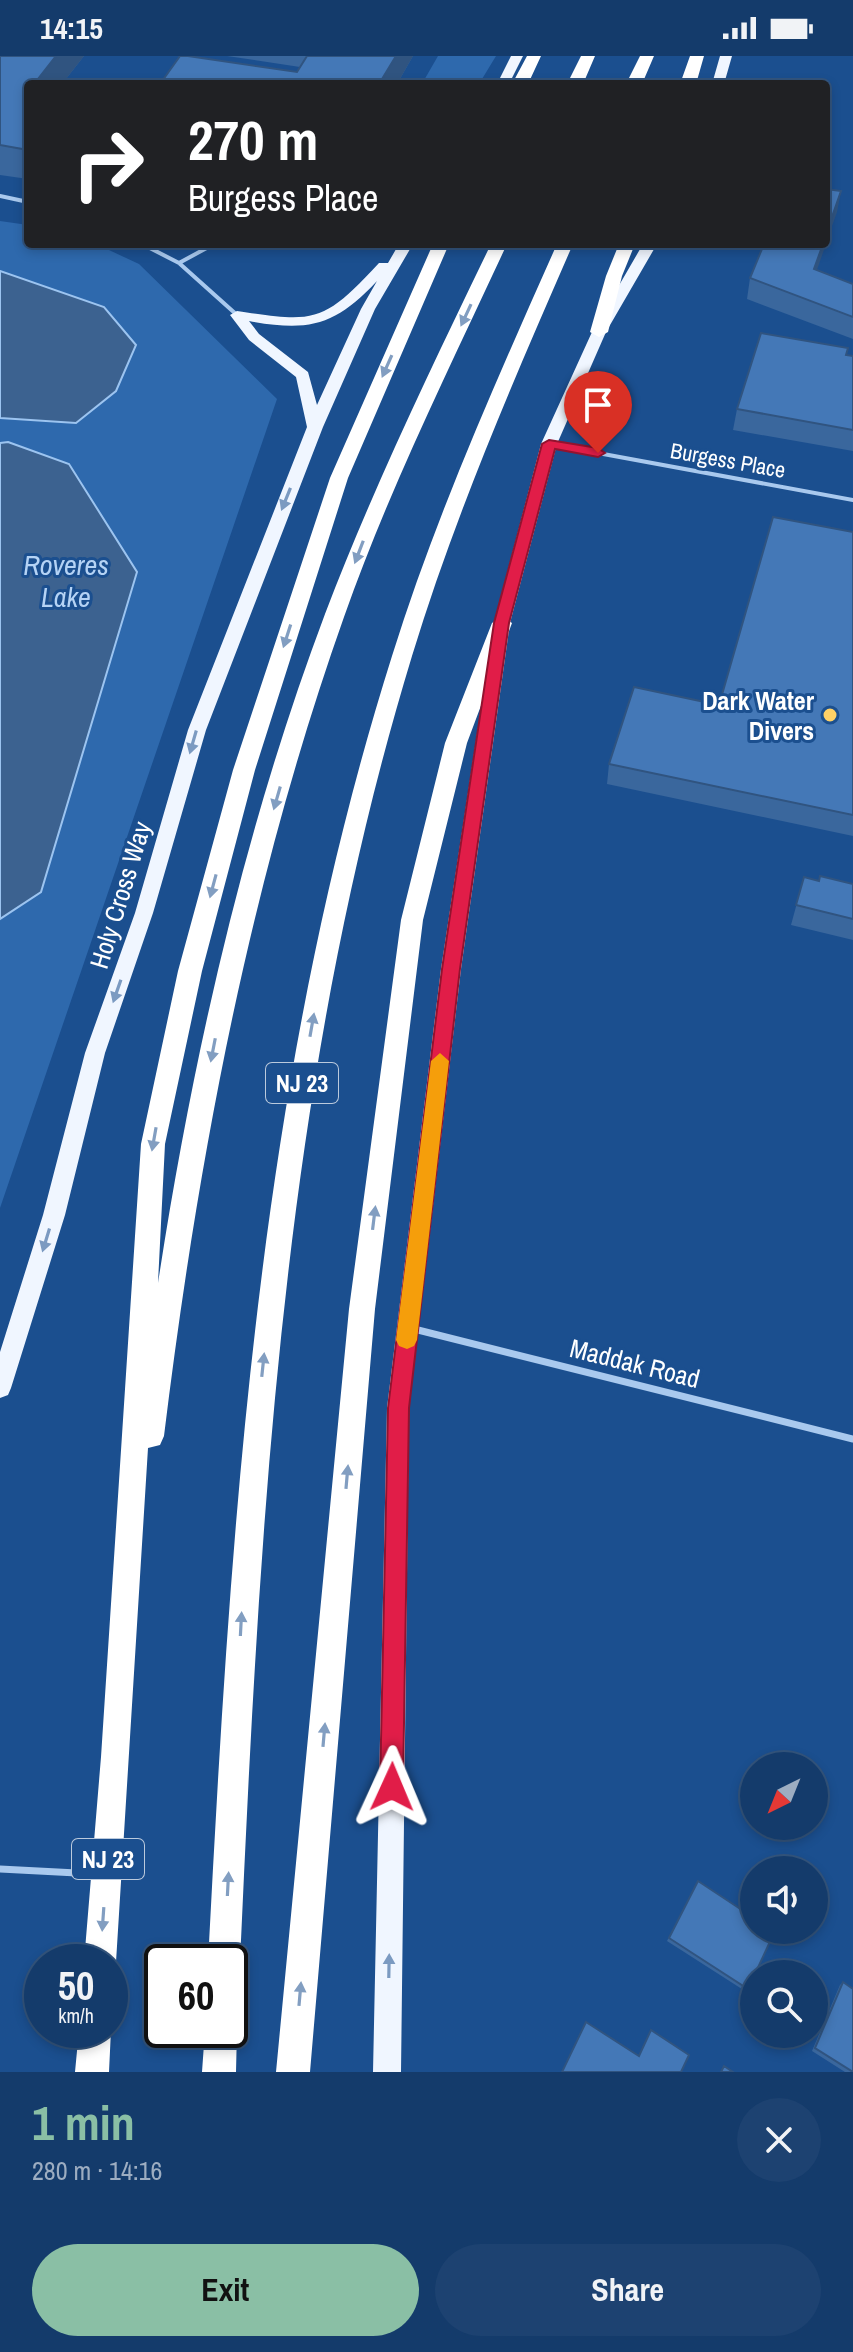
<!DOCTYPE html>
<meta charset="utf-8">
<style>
:root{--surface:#143b6b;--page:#1d4271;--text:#f1f3f6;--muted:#9dadc1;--line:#33557e;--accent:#8abfa5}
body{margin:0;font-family:"Archivo Narrow",sans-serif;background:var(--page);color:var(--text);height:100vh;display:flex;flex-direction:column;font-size:30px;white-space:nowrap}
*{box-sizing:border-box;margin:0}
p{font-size:26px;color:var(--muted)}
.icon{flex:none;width:44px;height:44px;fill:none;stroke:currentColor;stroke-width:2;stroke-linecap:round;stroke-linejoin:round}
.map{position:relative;height:2016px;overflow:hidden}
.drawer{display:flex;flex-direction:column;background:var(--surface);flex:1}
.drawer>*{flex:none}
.top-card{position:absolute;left:24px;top:24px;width:806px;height:168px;border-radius:8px;box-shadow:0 4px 12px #0003,0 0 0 2px var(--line);background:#202124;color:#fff;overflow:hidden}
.needle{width:52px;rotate:223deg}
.tools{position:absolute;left:740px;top:1696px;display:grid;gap:16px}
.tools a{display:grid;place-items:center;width:88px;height:88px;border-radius:50%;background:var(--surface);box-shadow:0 4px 12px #0003,0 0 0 2px var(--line);font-size:40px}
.speed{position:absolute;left:24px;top:1888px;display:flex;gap:16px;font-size:40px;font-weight:700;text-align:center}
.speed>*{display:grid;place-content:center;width:104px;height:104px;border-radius:50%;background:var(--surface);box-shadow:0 4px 12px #0003,0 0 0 2px var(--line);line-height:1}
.speed small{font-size:20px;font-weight:400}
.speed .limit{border:4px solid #111;border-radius:12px;background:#fff;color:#111}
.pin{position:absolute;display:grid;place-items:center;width:68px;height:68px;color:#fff;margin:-82px -34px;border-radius:50% 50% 50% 0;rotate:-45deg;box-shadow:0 0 8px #0007}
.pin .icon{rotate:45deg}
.me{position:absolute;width:88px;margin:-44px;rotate:1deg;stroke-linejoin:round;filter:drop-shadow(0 0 6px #0008)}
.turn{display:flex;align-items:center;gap:28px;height:168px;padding:0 32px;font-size:36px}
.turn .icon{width:104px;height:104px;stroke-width:2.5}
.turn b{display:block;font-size:56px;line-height:68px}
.round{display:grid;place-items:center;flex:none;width:84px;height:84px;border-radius:42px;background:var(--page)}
.summary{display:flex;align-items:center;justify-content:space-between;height:136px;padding:0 32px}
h1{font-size:48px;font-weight:800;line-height:60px;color:var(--accent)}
.button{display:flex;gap:16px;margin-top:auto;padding:16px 32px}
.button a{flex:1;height:92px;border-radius:48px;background:var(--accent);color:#111;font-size:32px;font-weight:800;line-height:92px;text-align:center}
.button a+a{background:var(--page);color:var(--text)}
.status{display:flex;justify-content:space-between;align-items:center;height:56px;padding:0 40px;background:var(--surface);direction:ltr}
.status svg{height:22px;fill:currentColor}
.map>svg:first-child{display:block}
.green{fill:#2e69ad}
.water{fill:#3c6290;stroke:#9cc4f0;stroke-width:2}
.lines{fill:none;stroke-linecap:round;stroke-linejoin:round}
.lane-far1{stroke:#a9c9ee;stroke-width:4}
.lane{stroke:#a9c9ee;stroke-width:7}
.primary{fill:#f0f6ff;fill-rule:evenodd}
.highway{fill:#fff;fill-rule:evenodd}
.wall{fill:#3a679d}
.shaded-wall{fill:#305480}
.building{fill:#4478b7;stroke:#305480;stroke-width:2}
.oneway{fill:#829ec1}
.oneway2{fill:#7b9ac1}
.route{fill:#e11d48;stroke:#92132f;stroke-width:2}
.slow{fill:#f59e0b}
.poi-dot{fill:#ffd166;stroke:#1b4f8f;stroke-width:3}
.labels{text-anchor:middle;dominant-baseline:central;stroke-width:6;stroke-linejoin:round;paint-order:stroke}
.far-street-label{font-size:22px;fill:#fff;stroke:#1b4f8f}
.shield{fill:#1b4f8f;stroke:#bbcadd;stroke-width:2}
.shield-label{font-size:24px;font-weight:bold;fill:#fff}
.poi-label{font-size:26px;font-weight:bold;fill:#fff;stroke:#1b4f8f;text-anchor:end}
.street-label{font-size:26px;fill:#fff;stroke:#1b4f8f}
.water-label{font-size:28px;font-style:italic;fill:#b5d3f5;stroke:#1b4f8f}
</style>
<div class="status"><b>14:15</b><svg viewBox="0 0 49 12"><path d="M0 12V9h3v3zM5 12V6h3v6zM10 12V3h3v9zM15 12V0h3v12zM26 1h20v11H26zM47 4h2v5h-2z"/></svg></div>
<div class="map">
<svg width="853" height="2016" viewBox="0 0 853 2016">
<rect width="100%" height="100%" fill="#1b4f8f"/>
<path class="green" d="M438,0H496L479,28L423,26Z
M0,165L28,169V188H96L139,208L277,343L0,1152V863L41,836L137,517L69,408L8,386L0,387V362L76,367L116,335L104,251L0,215Z"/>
<path class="water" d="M0,215L104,251L136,289L116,335L76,367L0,362Z
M8,386L69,408L137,516L41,836L0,863V387Z"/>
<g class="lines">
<path class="lane-far1" d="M0,140L28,146
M142,188L179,207L237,259
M296,188L321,191
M179,207L214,188
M549,388L853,444"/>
<path class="lane" d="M410,1272L853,1383
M0,1813L96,1818"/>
<path class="primary" d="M511,0H523L509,28H497Z
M720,0H732L724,28H712Z
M399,188H413L375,253L323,371L206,674L153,857L105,997L65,1159L11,1332L8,1339L0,1342V1296L43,1159L85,997L135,857L188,674L307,371L296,321L249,284L230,259L237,255C316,267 323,267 379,207H388ZM377,225L361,253L317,349L308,316L259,278L249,265C309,276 335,270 377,225Z
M643,188H657L606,276L557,388L510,567L461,913L409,1352L401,2016H373L387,1352L441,913L494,567L541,388L592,276Z"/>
<path class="highway" d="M527,0H541L528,28H512Z
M581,0H595L583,28H567Z
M640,0H654L642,28H626Z
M690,0H704L696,28H680Z
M433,188H449L348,422L255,714L202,915L165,1088L158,1227C193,1000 244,773 325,558C373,432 432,310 491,188H507C450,311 389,433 344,561C250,826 198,1102 164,1380L160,1389L148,1392L116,1906L110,1918V1906H84L101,1701L141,1088L178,915L233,714L330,422Z
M557,188H573C514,323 455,459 412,600C282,1026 260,1464 240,1906L235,1917L230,1920V1906H208C231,1465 258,1024 392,600C436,459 497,323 557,188Z
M619,188H635L622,220L608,276L599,281L590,276L606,220Z
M502,560L512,567L467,687L423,864L375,1253L310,2016H276L349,1253L401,864L445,687L492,567Z
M230,1961L237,1974L236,2016H202L205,1974H230Z
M110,1971L111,1974L109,2016H75L79,1974H110Z"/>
</g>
<path class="wall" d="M0,0H84L62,28H28V123L0,119Z
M227,0H413L397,28H160L297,16L300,11Z
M817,214L853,228V283L747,243L750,222Z
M846,299L853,300V395L733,374L737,353Z
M853,476V780L607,728L609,708L719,649Z
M804,821L819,825L853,828V884L791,869Z
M698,1825L748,1933L745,1935L667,1885Z
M843,1926L853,2016H845L812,1995L840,1929Z"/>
<path class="shaded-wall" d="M56,0H84L62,28H34Z
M396,0H413L397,28H379Z
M841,135L837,156L826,187V178Z
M823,188H826L810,234L814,213Z"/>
<path class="building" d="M0,0H56L34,28H28V36L25,39H28V94L0,89Z
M180,0H188L297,16L307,0H396L379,28H160Z
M826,133L841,135L826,178Z
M764,188H823L814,213L853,228V261L750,222Z
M761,277L848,292L846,299L853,300V374L737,353Z
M773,461L853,476V759L609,708L634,631L719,649Z
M820,820L853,828V863L796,849L804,821L819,825Z
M698,1825L754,1862V1874L775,1875L748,1933L669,1882Z
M843,1926L853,1933V2016L815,1992Z
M586,1966L639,2000L651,1974L689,1999L681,2016H562Z
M724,2010L733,2016H721Z"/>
<defs><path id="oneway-solid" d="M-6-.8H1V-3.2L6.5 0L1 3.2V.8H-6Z" transform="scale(2)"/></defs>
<g class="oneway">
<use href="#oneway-solid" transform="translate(466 259) rotate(115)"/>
<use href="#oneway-solid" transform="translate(387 310) rotate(114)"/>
<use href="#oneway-solid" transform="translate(359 496) rotate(111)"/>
<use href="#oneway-solid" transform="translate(287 580) rotate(108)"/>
<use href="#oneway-solid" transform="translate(277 742) rotate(106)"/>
<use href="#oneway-solid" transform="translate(213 830) rotate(105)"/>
<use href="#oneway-solid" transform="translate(312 969) rotate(-80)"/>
<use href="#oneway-solid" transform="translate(213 994) rotate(101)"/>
<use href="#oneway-solid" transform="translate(154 1083) rotate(100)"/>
<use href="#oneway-solid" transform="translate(374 1162) rotate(-83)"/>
<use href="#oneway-solid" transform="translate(263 1309) rotate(-84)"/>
<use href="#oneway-solid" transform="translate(347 1421) rotate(-85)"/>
<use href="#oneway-solid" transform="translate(241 1568) rotate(-87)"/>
<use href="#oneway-solid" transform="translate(324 1679) rotate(-85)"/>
<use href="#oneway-solid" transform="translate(228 1828) rotate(-87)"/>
<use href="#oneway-solid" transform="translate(103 1863) rotate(94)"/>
<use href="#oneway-solid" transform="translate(300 1938) rotate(-85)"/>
</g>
<g class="oneway2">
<use href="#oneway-solid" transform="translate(286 443) rotate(112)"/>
<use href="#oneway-solid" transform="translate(193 686) rotate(106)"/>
<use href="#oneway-solid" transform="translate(117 935) rotate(109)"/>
<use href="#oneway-solid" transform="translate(46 1184) rotate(107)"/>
<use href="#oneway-solid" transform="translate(389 1910) rotate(-89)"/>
</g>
<path class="route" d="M549,384L598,392L605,397L598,401L555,393L509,567L460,913L409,1352L403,1731L400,1739L392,1743L383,1739L380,1731L388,1352L442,913L494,567L542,388Z"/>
<path class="slow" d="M440,997L449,1005L417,1284L414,1290L407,1293L399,1290L396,1284L431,1005Z"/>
<circle class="poi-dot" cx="830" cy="659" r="8"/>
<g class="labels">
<g class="far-street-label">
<text transform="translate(728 404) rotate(10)">Burgess Place</text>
</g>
<g class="shield">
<rect x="266" y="1007" width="72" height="40" rx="6"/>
<rect x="72" y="1783" width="72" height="40" rx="6"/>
</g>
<g class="shield-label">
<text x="302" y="1027">NJ 23</text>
<text x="108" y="1803">NJ 23</text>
</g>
<g class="poi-label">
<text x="814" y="644">Dark Water<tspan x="814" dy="30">Divers</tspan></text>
</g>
<g class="street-label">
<text transform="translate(120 839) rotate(-73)">Holy Cross Way</text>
<text transform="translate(635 1307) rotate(14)">Maddak Road</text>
</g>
<g class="water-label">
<text x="66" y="509">Roveres<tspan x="66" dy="32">Lake</tspan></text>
</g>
</g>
</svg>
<div class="tools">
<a><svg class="needle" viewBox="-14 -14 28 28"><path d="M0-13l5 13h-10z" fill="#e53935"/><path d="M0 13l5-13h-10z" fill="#9dadc1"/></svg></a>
<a><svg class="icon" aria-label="sound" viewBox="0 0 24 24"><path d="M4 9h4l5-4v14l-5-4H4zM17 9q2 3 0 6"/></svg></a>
<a><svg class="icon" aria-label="search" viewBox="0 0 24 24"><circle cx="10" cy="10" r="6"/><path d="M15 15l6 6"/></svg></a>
</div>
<div class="speed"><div>50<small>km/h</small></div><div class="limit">60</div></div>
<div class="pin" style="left:598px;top:397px;background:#d93025"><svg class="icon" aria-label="arrive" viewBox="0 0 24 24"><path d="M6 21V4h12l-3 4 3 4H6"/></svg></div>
<svg class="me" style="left:392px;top:1731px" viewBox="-20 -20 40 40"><path d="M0-17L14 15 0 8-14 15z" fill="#e11d48" stroke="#fff" stroke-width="4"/></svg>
<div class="top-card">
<div class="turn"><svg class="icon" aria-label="right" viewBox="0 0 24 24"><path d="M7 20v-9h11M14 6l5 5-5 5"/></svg><div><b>270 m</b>Burgess Place</div></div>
</div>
</div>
<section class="drawer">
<div class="summary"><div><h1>1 min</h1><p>280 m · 14:16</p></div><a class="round"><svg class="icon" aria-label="close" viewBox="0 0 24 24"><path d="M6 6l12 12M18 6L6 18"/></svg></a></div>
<div class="button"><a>Exit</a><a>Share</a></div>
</section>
